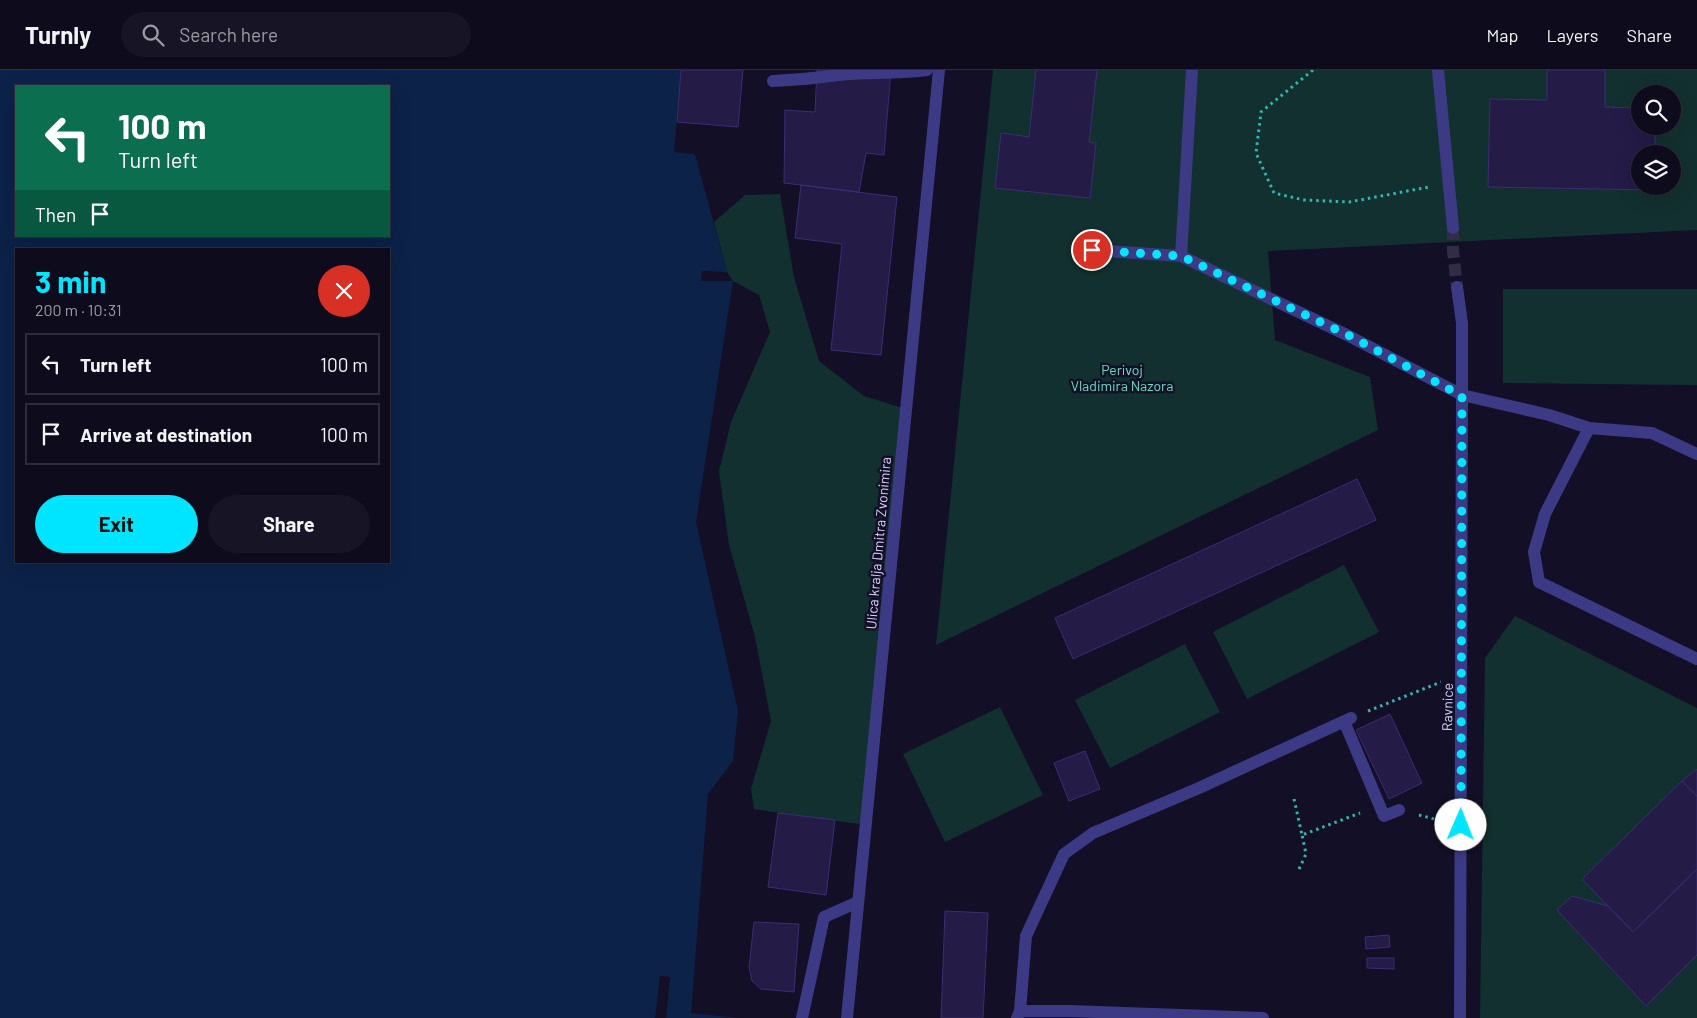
<!DOCTYPE html>
<meta charset="utf-8">
<style>
:root{--surface:#0e0b1c;--page:#171425;--text:#f1f3f6;--muted:#9b9ba3;--line:#2e2b3b;--accent:#00e5ff}
body{margin:0;font-family:Barlow,sans-serif;background:var(--page);color:var(--text);height:100vh;display:flex;flex-direction:column;font-size:19px;white-space:nowrap}
*{box-sizing:border-box;margin:0}
p{font-size:16px;color:var(--muted)}
.icon{flex:none;width:28px;height:28px;fill:none;stroke:currentColor;stroke-width:2;stroke-linecap:round;stroke-linejoin:round}
.map{position:relative;flex:1;overflow:hidden}
.panel{position:absolute;left:15px;top:178px;width:375px;height:315px;display:flex;flex-direction:column;background:var(--surface);border-radius:0px;box-shadow:0 5px 20px #0002,0 0 0 1px var(--line)}
.panel>*{flex:none}
.guide{position:absolute;left:15px;top:15px;width:375px;height:152px;border-radius:0px;box-shadow:0 5px 20px #0002,0 0 0 1px var(--line);background:#0b6e4f;color:#fff;overflow:hidden}
.buttons{position:absolute;left:1631px;top:15px;display:grid;gap:10px}
.buttons a{display:grid;place-items:center;width:50px;height:50px;border-radius:50%;background:var(--surface);box-shadow:0 5px 20px #0002,0 0 0 1px var(--line);font-size:25px}
.pin{position:absolute;display:grid;place-items:center;width:42px;height:42px;color:#fff;margin:-21px;border:2px solid #fff;border-radius:50%;box-shadow:0 1px 5px #0007}
.me{position:absolute;width:55px;margin:-28px;rotate:1deg;stroke-linejoin:round;filter:drop-shadow(0 0 4px #0008)}
.turn{display:flex;align-items:center;gap:18px;height:105px;padding:0 20px;font-size:22px}
.turn .icon{width:65px;height:65px;stroke-width:2.5}
.turn b{display:block;font-size:35px;line-height:42px}
.then{display:flex;align-items:center;height:48px;padding:0 20px;background:#0003;gap:10px;font-size:19px}
.round{display:grid;place-items:center;flex:none;width:52px;height:52px;border-radius:26px;background:var(--page)}
.overview{display:flex;align-items:center;justify-content:space-between;height:85px;padding:0 20px}
h1{font-size:30px;font-weight:700;line-height:38px;color:var(--accent)}
.cta{display:flex;gap:10px;margin-top:auto;padding:10px 20px}
.cta a{flex:1;height:58px;border-radius:30px;background:var(--accent);color:#111;font-size:20px;font-weight:700;line-height:58px;text-align:center}
.cta a+a{background:var(--page);color:var(--text)}
ul{padding:0;list-style:none}
li{display:flex;align-items:center;gap:15px;height:62px;margin:0 10px 8px;padding:0 10px;border:2px solid var(--line);border-radius:0px}
li div{flex:1}
li b{display:block;font-size:19px}
li em{font-style:normal}
header{display:flex;align-items:center;gap:30px;box-sizing:border-box;height:70px;padding:0 25px;background:var(--surface);border-bottom:1px solid var(--line)}
header strong{font-size:24px}
nav{display:flex;gap:28px;margin-inline-start:auto;font-size:18px}
.search{width:350px;height:45px;background:var(--page);display:flex;align-items:center;gap:12px;box-sizing:border-box;padding:0 18px;border-radius:28px;color:var(--muted);font-size:19px}
.map>svg:first-child{display:block}
.green{fill:#12302f;fill-rule:evenodd}
.water{fill:#0c2248;fill-rule:evenodd}
.building{fill:#241b47;stroke:#3b2d73}
.lines{fill:none;stroke-linecap:round;stroke-linejoin:round}
.minor-tunnel{stroke:#312d47;stroke-width:12;stroke-dasharray:12 6;stroke-linecap:butt}
.path{stroke:#2fb8b0;stroke-width:3;stroke-dasharray:2.5 4;stroke-linecap:butt}
.minor{stroke:#3d3a85;stroke-width:12}
.route{stroke:#00e5ff;stroke-width:9;stroke-dasharray:0 16.2}
.labels{text-anchor:middle;dominant-baseline:central;stroke-width:5;stroke-linejoin:round;paint-order:stroke}
.park-label{font-size:14px;fill:#5fe0c0;stroke:#130f26}
.street-label{font-size:14px;fill:#d9d4ff;stroke:#130f26}
</style>
<header>
<strong>Turnly</strong>
<div class="search"><svg class="icon" aria-label="search" viewBox="0 0 24 24"><circle cx="10" cy="10" r="6"/><path d="M15 15l6 6"/></svg>Search here</div>
<nav><a>Map</a><a>Layers</a><a>Share</a></nav>
</header>
<div class="map">
<svg width="1697" height="948" viewBox="0 0 1697 948">
<rect width="100%" height="100%" fill="#130f26"/>
<path class="green" d="M993,0H1697V160L1268,181L1275,270L1370,307L1378,360L936,575ZM1640,24H1672V56H1640ZM1640,84H1672V116H1640Z
M780,124L794,207L819,291L864,326L906,339L866,755L754,739L751,719L771,651L755,567L729,475L719,401L731,352L770,262L759,225L733,211L727,202L714,152L745,125Z
M1503,219H1697V315L1503,313Z
M1344,495L1379,562L1247,629L1213,562Z
M1515,546L1697,638V948H1480L1485,588Z
M1185,574L1220,642L1110,698L1075,630Z
M1000,637L1043,725L945,772L903,684Z"/>
<path class="water" d="M0,0H681L674,82L695,84L727,202L702,201L701,211H733L696,452L738,641L733,691L708,724L691,943L739,948H666L670,907L660,906L655,948H0ZM16,16H389V166H16ZM16,179H389V491H16Z"/>
<path class="building" d="M681,0H743L738,57L677,52Z
M817,0H891L884,85L866,83L859,122L784,113L785,40L815,42Z
M1036,0H1097L1089,72L1096,73L1090,128L995,118L1001,63L1029,67Z
M1547,0H1605V37L1640,38V56H1655V84H1640V116H1654V120L1488,117L1490,29L1547,30Z
M801,115L897,127L881,285L831,280L842,174L795,168Z
M1357,409L1376,450L1073,589L1055,548Z
M1390,644L1422,713L1389,729L1356,660Z
M1085,681L1100,719L1069,731L1054,693Z
M1697,699V726L1682,711Z
M1682,711L1697,726V799L1633,862L1582,809Z
M778,743L835,750L826,825L768,817Z
M1697,799V885L1646,936L1557,840L1572,826L1608,836L1633,862Z
M945,841L988,843L983,948H941Z
M754,852L799,854L794,922L761,919L752,911L749,897Z
M1389,865L1390,877L1366,879L1365,867Z
M1367,888H1394V899L1367,898Z"/>
<g class="lines">
<path class="minor-tunnel" d="M1453,158V181L1457,217"/>
<path class="path" d="M1313,0L1261,42L1256,83L1274,123L1304,130L1349,132L1429,117
M1368,641L1441,612
M1294,729L1302,765L1360,743
M1419,745L1442,751
M1299,799L1306,784L1302,765"/>
<path class="minor" d="M1438,0L1453,158
M773,11C795,10 817,8 838,5C867,2 897,4 927,0
M1092,180L1181,186L1347,265L1462,325L1549,345L1589,358L1652,363L1697,384
M1181,186L1192,0
M1457,217L1462,253V325L1460,948
M1589,358L1545,444L1534,482L1539,512L1697,589
M1344,651L1384,746L1399,740
M1020,941H1070L1263,948
M802,948L824,847L858,832
M847,948L939,0
M1017,948L1020,941L1026,866L1064,784L1093,763L1199,718L1351,648"/>
</g>
<g class="lines">
<path class="route" d="M1092,180L1181,186L1348,265L1462,326L1461,755"/>
</g>
<g class="labels">
<g class="park-label">
<text x="1122" y="299">Perivoj<tspan x="1122" dy="16">Vladimira Nazora</tspan></text>
</g>
<g class="street-label">
<text transform="translate(878 473) rotate(-85)">Ulica kralja Dmitra Zvonimira</text>
<text transform="translate(1447 637) rotate(-89)">Ravnice</text>
</g>
</g>
</svg>
<div class="buttons">
<a><svg class="icon" aria-label="search" viewBox="0 0 24 24"><circle cx="10" cy="10" r="6"/><path d="M15 15l6 6"/></svg></a>
<a><svg class="icon" aria-label="layers" viewBox="0 0 24 24"><path d="M12 4l9 5-9 5-9-5zM3 14l9 5 9-5"/></svg></a>
</div>
<div class="pin" style="left:1092px;top:180px;background:#d93025"><svg class="icon" aria-label="arrive" viewBox="0 0 24 24"><path d="M6 21V4h12l-3 4 3 4H6"/></svg></div>
<svg class="me" style="left:1461px;top:755px" viewBox="-20 -20 40 40"><circle r="19" fill="#fff"/><path d="M0-13L10 11 0 6-10 11z" fill="#00e5ff"/></svg>
<div class="guide">
<div class="turn"><svg class="icon" aria-label="left" viewBox="0 0 24 24"><path d="M17 20v-9H6M10 6l-5 5 5 5"/></svg><div><b>100 m</b>Turn left</div></div>
<div class="then">Then<svg class="icon" aria-label="arrive" viewBox="0 0 24 24"><path d="M6 21V4h12l-3 4 3 4H6"/></svg></div>
</div>
<section class="panel">
<div class="overview"><div><h1>3 min</h1><p>200 m · 10:31</p></div><a class="round" style="background:#d93025;color:#fff"><svg class="icon" aria-label="close" viewBox="0 0 24 24"><path d="M6 6l12 12M18 6L6 18"/></svg></a></div>
<ul>
<li><svg class="icon" aria-label="left" viewBox="0 0 24 24"><path d="M17 20v-9H6M10 6l-5 5 5 5"/></svg><div><b>Turn left</b></div><em>100 m</em></li>
<li><svg class="icon" aria-label="arrive" viewBox="0 0 24 24"><path d="M6 21V4h12l-3 4 3 4H6"/></svg><div><b>Arrive at destination</b></div><em>100 m</em></li>
</ul>
<div class="cta"><a>Exit</a><a>Share</a></div>
</section>
</div>
